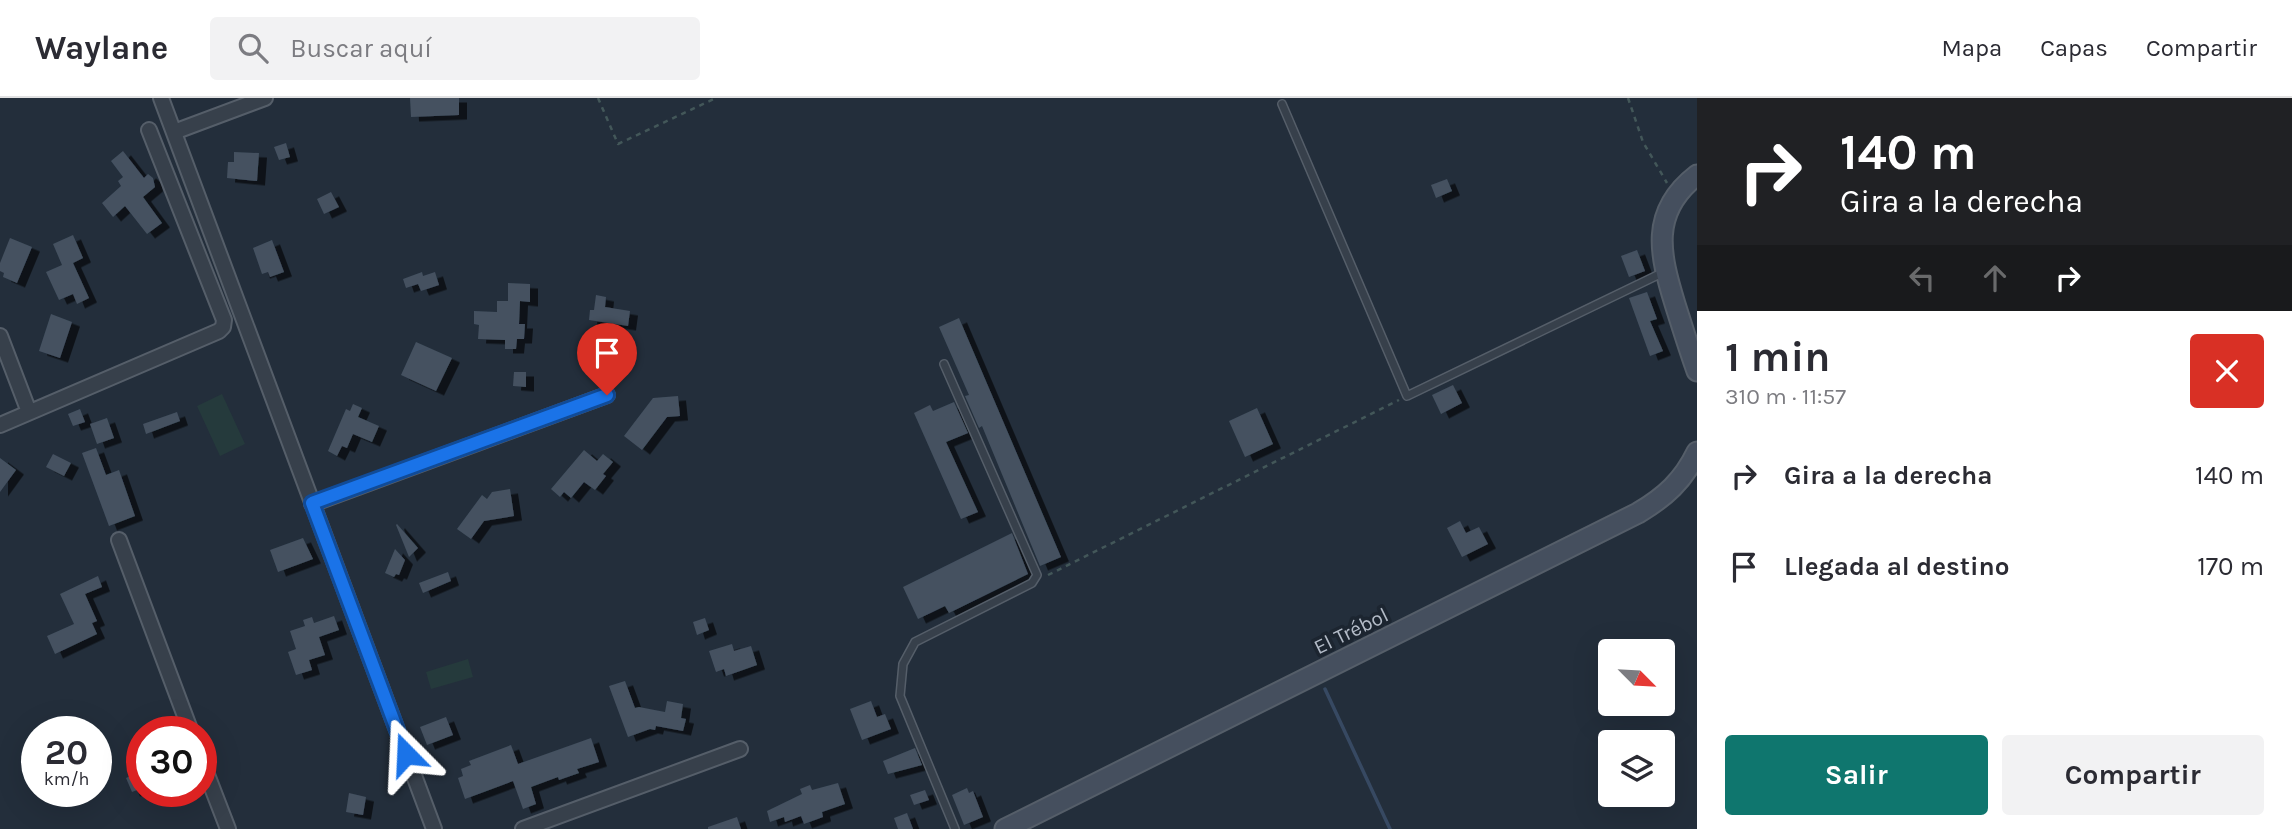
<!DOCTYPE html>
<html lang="es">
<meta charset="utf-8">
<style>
:root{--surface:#fff;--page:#f2f2f3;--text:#2b2b33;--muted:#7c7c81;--line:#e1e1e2;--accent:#0f766e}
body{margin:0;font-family:Karla,sans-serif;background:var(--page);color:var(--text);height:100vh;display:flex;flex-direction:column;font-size:26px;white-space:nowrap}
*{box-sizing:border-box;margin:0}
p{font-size:23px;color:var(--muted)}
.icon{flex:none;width:38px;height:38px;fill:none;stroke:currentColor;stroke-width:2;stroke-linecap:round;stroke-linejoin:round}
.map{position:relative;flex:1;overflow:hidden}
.sheet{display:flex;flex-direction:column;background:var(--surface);width:595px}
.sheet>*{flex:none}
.banner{background:#202124;color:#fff;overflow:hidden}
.needle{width:46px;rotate:114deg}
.tools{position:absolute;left:1598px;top:541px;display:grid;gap:14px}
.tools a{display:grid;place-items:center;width:77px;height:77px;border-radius:7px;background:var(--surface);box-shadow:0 7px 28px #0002;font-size:35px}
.speed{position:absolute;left:21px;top:618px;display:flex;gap:14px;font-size:35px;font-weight:700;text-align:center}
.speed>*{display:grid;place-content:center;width:91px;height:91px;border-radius:50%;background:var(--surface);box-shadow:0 7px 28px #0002;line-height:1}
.speed small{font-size:18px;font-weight:400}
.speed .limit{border:10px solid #d22;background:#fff;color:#111}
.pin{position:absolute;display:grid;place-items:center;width:60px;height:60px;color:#fff;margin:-72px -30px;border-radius:50% 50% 50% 0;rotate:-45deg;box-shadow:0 0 7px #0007}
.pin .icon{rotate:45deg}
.me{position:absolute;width:77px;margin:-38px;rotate:339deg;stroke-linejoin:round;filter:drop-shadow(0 0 5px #0008)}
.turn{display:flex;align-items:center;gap:24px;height:147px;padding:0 28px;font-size:32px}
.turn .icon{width:91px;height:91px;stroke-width:2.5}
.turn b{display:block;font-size:49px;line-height:60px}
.lanes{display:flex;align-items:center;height:66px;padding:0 28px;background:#0003;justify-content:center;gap:35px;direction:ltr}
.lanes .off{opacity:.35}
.round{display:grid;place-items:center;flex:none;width:74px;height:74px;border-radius:7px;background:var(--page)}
.overview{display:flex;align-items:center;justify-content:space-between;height:119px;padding:0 28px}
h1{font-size:42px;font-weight:700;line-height:52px}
.primary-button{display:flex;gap:14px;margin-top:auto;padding:14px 28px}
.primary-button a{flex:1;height:80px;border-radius:7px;background:var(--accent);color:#fff;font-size:28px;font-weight:700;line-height:80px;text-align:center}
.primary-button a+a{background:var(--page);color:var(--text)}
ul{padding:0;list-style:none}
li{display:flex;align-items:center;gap:21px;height:91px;padding:0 28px}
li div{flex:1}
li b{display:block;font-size:26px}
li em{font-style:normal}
header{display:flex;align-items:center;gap:42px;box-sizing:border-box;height:98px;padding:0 35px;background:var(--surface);border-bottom:2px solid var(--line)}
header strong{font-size:33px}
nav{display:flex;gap:38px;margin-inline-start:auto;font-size:24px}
.search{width:490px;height:63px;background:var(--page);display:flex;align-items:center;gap:18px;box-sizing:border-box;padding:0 24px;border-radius:7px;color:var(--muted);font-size:26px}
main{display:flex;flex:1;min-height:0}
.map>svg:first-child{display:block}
.green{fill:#253a3c}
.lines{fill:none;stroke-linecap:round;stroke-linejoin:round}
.stream{stroke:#374962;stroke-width:3.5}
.building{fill:#445160;filter:url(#shadow)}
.lane-casing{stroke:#555e69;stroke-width:10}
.street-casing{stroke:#555e69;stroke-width:18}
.secondary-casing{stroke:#555e69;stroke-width:23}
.path{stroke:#435759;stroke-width:2.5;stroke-dasharray:5 5;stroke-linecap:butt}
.lane{stroke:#37404b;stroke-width:7}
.street{stroke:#37404b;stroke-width:14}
.secondary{stroke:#454f5e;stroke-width:19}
.route-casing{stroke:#114b97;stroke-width:18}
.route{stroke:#1a73e8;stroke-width:12}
.labels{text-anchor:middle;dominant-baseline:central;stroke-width:7;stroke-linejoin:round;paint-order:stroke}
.street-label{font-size:21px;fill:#b3bbc7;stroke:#1c2530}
</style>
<header>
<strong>Waylane</strong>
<div class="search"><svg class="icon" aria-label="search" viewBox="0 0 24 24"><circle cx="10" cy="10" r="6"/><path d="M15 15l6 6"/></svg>Buscar aquí</div>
<nav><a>Mapa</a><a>Capas</a><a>Compartir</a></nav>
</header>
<main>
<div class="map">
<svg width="1697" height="731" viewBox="0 0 1697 731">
<defs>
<filter id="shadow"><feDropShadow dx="8" dy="4.5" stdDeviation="0" flood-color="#0009"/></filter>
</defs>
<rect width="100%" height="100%" fill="#232e3b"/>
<path class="green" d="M222,296L245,346L220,358L197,308Z
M468,561L473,579L431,591L426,574Z"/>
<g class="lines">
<path class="stream" d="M1325,591L1390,731"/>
</g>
<path class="building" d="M410,0H459V17L411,19Z
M286,45L290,59L279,62L274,49Z
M123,53L144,80L148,76L153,80L155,89L143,99L162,125L147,136L125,108L113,119L102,105L121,88L118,83L123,79L111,63Z
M234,54L259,55L257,83L227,80L228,64H234Z
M1447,81L1452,93L1436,100L1431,87Z
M331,94L339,109L324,116L317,101Z
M73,137L83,160L73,165L89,200L77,206L73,196L59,202L46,174L62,167L53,146Z
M10,140L32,149L17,185L3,179L4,175L0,173V165Z
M272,142L284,174L270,179L268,174L262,176L253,150Z
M1637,152L1645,173L1629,179L1621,158Z
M422,174L423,178L435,174L439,187L421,193L418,186L406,190L403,181Z
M508,185L530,186V204L520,203L519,226H525L524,241H517L516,251H505V242L478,241L479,227L474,226V213L497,214V203H508Z
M1647,194L1657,221L1650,223L1663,253L1650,258L1629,200Z
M596,197L606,199L605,209L630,213L628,228L589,222L590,212H594Z
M51,216L72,224L60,260L39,253Z
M959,220L1061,459L1040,468L982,328L979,330L965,298L969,297L939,229Z
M416,244L452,260L436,293L401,277Z
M514,274H526V289L513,288Z
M1453,287L1462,305L1441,316L1432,297Z
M678,298L680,318L667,319L642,352L624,338L653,300Z
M954,304L968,335L946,344L978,414L961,421L914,315L930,307L933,313Z
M353,306L362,310L358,319L379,328L372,344L353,336L347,350L342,348L337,358L328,353L346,311L350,313Z
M1257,310L1273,346L1245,359L1229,323Z
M80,311L85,324L73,328L68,316Z
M177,314L180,323L146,336L143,326Z
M107,320L114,340L97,346L90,326Z
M96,350L106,377L119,372L135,418L109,428L82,355Z
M584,352L597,363L603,356L613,364L603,376L606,378L595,392L584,384L571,400L564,394L560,399L551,391Z
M53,356L71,365L64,378L46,369Z
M0,360L16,372L0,394Z
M510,391L514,418L484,423L471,441L457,431L482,397L487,401L492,394Z
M1460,423L1466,435L1479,429L1488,446L1462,459L1447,430Z
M397,426L418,450L409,459L396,427Z
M1012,435L1028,476L949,515L945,508L918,521L903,489Z
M303,440L313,461L278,474L270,452Z
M395,451L405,462L399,477L396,476L394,479L385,475Z
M448,474L451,483L423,495L419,485Z
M98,478L102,489L85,496L97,523L92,525L97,536L55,556L47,538L74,526L60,496Z
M334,518L339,532L319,539L325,557L309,562L312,572L296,577L288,554L296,551L290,533L305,528L303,522L312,519L314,525Z
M705,520L709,532L697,537L693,524Z
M732,546L734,553L751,548L757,567L726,578L724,571L716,574L709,553Z
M625,583L635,610L639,609L665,614L667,603L683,606L681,620L686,621L683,633L656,628L655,632L650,631L628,639L609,588Z
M871,603L877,619L885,616L891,631L862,642L850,611Z
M446,619L453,637L427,647L420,629Z
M591,640L599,664L577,671L579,675L559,682L558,679L531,689L536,706L523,711L513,683L465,701L458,680L463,678L461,671L471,667L469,663L511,647L518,666Z
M915,650L922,667L888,676L883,663Z
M142,673V690L132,694L126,680Z
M838,685L845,706L822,714L823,719L804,726L801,718L785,724L784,719L770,724L767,713L802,696L800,691L810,687L812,692Z
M967,690L969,695L973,693L983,719L964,727L952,697Z
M925,692L929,702L914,707L910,697Z
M349,695L366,699L363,717L346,714Z
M907,715L913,731H898L894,720Z
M737,719L741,731H708V729Z"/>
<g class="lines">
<defs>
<path id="lane" d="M1282,6L1407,298L1664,174
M944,266L1037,477L1032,485L915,544L903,566L900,598L955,731"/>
<path id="street" d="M161,0L434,731
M174,34L265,0
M0,238L29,314
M0,327L219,233L223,229L224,222L149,32
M312,406L607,297
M119,442L191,634
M201,661L228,731
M523,731L740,651"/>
<path id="secondary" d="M1697,77C1649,114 1660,157 1675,206C1682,228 1689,251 1697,273
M1005,731L1638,415C1665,399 1683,383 1697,354"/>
</defs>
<use href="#lane" class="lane-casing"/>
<use href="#street" class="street-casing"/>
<use href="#secondary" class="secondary-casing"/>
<path class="path" d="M598,0L618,46L716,0
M1628,0L1643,44L1667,85
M1048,477L1399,302"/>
<use href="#lane" class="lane"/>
<use href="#street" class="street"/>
<use href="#secondary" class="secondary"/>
</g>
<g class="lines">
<defs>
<path id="route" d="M406,656L312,405L607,297"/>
</defs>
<use href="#route" class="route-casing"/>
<use href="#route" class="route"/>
</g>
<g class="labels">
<g class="street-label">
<text transform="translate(1351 533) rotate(-26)">El Trébol</text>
</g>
</g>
</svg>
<div class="tools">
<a><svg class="needle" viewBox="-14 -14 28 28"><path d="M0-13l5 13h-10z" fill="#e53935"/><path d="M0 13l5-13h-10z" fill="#7c7c81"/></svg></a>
<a><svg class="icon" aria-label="layers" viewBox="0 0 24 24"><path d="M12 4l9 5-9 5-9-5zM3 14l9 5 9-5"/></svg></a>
</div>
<div class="speed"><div>20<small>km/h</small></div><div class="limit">30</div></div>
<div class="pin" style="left:607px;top:297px;background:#d93025"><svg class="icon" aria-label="arrive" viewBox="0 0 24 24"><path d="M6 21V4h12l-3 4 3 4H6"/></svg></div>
<svg class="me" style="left:406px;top:656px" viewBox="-20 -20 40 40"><path d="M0-17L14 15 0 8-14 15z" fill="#1a73e8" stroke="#fff" stroke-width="4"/></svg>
</div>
<section class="sheet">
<div class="banner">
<div class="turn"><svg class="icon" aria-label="right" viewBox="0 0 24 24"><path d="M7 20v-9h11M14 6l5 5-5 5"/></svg><div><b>140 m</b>Gira a la derecha</div></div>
<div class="lanes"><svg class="icon off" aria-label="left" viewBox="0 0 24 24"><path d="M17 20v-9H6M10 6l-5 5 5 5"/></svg><svg class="icon off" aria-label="ahead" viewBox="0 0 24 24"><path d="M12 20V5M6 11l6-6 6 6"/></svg><svg class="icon" aria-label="right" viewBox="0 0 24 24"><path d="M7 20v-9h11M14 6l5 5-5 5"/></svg></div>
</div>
<div class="overview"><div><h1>1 min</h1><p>310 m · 11:57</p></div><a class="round" style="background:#d93025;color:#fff"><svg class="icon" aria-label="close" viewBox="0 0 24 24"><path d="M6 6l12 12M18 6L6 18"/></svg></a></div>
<ul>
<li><svg class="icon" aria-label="right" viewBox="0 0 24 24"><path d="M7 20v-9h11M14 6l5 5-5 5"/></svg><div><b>Gira a la derecha</b></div><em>140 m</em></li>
<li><svg class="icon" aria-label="arrive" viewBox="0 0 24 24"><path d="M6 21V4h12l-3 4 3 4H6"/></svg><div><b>Llegada al destino</b></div><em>170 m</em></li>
</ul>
<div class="primary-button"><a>Salir</a><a>Compartir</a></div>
</section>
</main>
